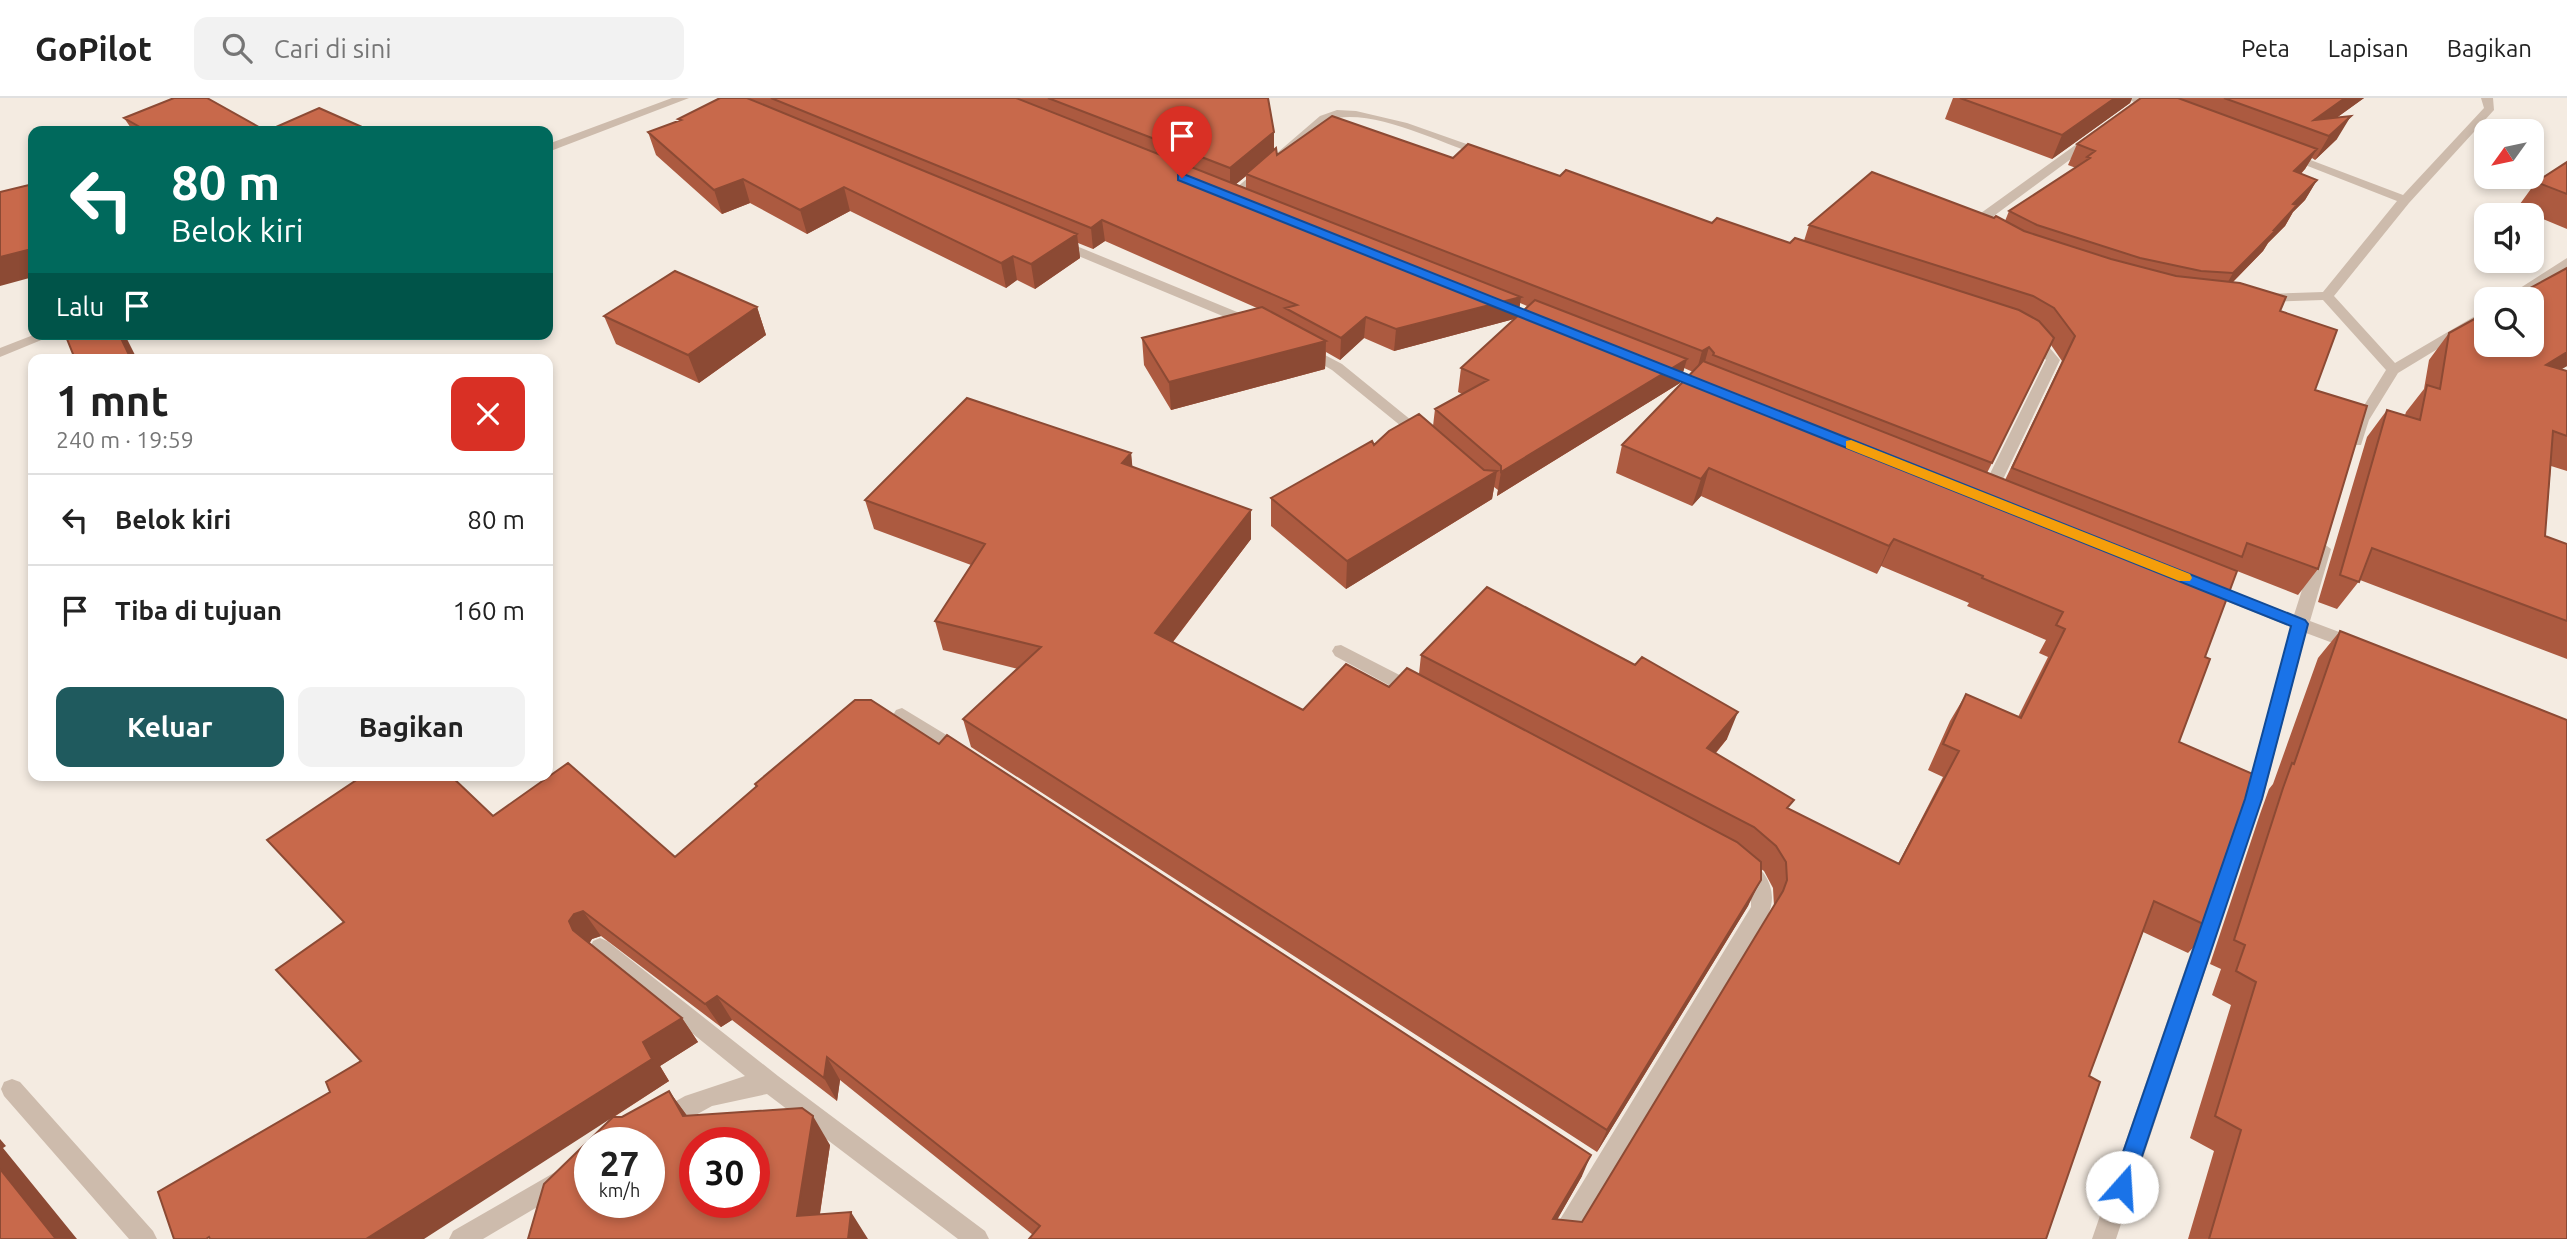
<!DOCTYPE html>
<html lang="id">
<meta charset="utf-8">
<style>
:root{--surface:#fff;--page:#f2f2f2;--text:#222;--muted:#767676;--line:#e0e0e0;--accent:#1f5a5e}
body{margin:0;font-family:Ubuntu,sans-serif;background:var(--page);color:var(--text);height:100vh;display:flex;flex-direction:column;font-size:26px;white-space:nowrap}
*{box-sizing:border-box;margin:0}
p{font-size:23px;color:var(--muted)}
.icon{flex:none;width:38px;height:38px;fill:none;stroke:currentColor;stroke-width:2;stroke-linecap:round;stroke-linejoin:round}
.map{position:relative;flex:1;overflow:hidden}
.sheet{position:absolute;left:28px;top:256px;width:525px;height:427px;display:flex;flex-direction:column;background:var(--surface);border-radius:14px;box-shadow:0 4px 10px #0003}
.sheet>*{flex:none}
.top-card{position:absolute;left:28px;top:28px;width:525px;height:214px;border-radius:14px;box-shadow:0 4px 10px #0003;background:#00695c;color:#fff;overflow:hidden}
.needle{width:46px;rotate:237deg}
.tools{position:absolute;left:2474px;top:21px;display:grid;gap:14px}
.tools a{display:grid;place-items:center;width:70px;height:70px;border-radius:14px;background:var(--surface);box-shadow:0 4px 10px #0003;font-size:35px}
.speed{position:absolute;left:574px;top:1029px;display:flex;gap:14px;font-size:35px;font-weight:700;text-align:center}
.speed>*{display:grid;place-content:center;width:91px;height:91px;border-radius:50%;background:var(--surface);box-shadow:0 4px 10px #0003;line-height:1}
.speed small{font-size:18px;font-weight:400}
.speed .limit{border:10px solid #d22;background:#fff;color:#111}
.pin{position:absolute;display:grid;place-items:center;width:60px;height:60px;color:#fff;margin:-72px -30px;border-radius:50% 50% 50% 0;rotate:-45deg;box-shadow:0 0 7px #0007}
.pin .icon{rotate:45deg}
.me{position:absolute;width:77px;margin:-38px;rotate:19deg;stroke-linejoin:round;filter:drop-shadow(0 0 5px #0008)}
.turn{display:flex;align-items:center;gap:24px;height:147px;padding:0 28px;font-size:32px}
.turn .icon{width:91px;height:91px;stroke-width:2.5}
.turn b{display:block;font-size:49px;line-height:60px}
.then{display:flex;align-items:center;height:66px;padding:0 28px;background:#0003;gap:14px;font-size:26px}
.round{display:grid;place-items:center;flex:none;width:74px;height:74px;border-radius:14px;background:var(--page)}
.head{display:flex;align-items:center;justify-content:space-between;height:119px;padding:0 28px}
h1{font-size:42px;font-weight:700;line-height:52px}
.button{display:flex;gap:14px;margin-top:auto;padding:14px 28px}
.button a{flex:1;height:80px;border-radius:14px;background:var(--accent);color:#fff;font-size:28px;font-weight:700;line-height:80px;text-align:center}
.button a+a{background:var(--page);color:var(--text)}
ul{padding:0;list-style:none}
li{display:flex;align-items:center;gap:21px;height:91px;padding:0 28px;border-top:2px solid var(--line)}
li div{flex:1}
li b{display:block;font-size:26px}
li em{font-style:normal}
header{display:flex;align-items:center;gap:42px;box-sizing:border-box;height:98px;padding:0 35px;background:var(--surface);border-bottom:2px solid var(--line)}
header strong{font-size:33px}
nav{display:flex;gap:38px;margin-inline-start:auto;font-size:24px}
.search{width:490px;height:63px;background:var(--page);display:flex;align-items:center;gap:18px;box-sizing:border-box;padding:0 24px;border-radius:14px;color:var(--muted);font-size:26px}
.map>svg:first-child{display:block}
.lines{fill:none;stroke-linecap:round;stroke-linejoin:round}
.minor{fill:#cdbbac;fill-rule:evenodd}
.wall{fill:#ac5a40;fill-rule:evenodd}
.shaded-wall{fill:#8c4a34}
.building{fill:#c8694b;stroke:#8c4a34;stroke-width:2;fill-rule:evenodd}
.route{fill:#1a73e8;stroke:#114b97;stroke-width:2}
.slow{fill:#f59e0b}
</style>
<header>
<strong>GoPilot</strong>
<div class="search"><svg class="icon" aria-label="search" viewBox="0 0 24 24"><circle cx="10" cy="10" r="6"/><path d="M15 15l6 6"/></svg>Cari di sini</div>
<nav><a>Peta</a><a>Lapisan</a><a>Bagikan</a></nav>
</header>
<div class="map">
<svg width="2567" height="1141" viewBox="0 0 2567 1141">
<rect width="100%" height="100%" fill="#f4ebe1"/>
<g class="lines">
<path class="minor" d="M672,0H689L548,54V46Z
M2124,0H2141L2166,11L2156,13Z
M2481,0H2493L2494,12L2409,105L2334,198L2395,265L2487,211V221L2398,275L2369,322L2361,347H2351L2348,344L2355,322L2386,272L2323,202L2264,204L2257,200L2264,196L2323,194L2397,103L2282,58L2292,55L2403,97L2484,10Z
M1337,12L1356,13L1407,25L1492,55L1486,59C1442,47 1373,8 1328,22L1236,103H1228V97L1320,18Z
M2088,38L2098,41L1991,120L1988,127L1995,136L1994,139H1984L1975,128L1981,115Z
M1057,140L1259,223L1261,226L1259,229H1249L1052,147L1051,144Z
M2567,160V170L2519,201H2503Z
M2033,235L2038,236L2060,262L1995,398L1987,403L1981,402L1979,398L2046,262L2026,239Z
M36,236H56L0,259V250Z
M1304,246L1342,266L1427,335L1429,338L1427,341H1417L1332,272L1299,253L1297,250Z
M2323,445L2331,451L2310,523L2363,543L2366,548L2363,553L2357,554L2306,535L2263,700L2261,705L2254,708L2247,705L2245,700L2291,529L2201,493L2199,489L2207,483L2294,517L2315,451Z
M1341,547L1421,588L1424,593L1421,598H1409L1335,558L1332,553L1335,548Z
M902,610L968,650L970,655L968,660L961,662L954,660L896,622L893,617L896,612Z
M1742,760C1766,768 1779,794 1768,817L1573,1141H1548L1751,809V790L1732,768L1735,762Z
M2215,804L2222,807L2225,813L2116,1141H2092L2205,813L2208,807Z
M600,840L607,843L778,978L985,1133L989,1141H958L767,996L712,1008L645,1045H613L616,1037L685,998L745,978L593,855L590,849L593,843Z
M12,981L20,984L153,1133L157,1141H129L4,998L1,991L4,984Z
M590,1054V1078L483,1141H449L453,1133Z"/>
</g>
<path class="wall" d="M750,0H1268L1274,52L1277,57L1453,60L1560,78L1712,125L1790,145L1804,143L1809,127L1994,120L2005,123L2009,113L2076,70L2068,67L2077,46L2141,0H2364L2336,20L2337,41L2315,62L2312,60L2305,71L2301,76L2317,82L2305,102L2293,114L2285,128L2268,145L2263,153L2233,184L2280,213L2315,292L2318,471L2298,497L2237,473L2205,559L2179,644L2212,830L2188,855L2143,834L2089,978L2046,1141L1033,1137L840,982L837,1003L732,922L721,929L601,838L592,841L589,845L682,920L698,944L660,968L669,983L614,1019H622L669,993L687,1018L830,1047L820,1116L868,1141L613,1020L330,994L361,963L493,718L675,759L756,689L755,686L1582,1078L1557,1122L1582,1124L1774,808L1773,790L1764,773L1761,771L1748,808L1597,1054L971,649L963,621L1018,571L943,552L935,523L971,467L874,431L865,402L1131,355L1132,369L1251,441L1173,544L1303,612L1389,589L1419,576L1421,557L1727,641L1716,655L1789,711L1898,766L1943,679L1928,672L1950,623L1966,596L2018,619L2048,559L2039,555L2046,542L1967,508L1969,505L1881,468L1877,476L1701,398L1692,408L1616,375L1622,347L1693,274L1684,270L1680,285L1497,398L1498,392L1494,389L1492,401L1346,491L1271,428V400L1374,347L1433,328L1435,311L1462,296L1458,294L1461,270L1514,221L1394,253L1364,240L1340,262L1326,254L1325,271L1171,312L1144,267L1142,240L1257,210L1105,143L1093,151L1078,145L1080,160L1035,191L1017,182L1006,190L850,113L807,136L750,105L722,116L656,57L648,34L679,23L678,21L750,1ZM1246,78V90L1236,86ZM1520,205L1527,208L1518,217ZM2051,247L2062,263L2005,382L1987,375Z
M1953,0H2132L2130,5L2052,61L1945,21Z
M124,20L266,33H133Z
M2567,64V131L2517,110L2536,84Z
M2567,170V268L2561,271L2567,273V373L2551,368L2545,438L2567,446V561L2360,482L2337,511L2318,504L2367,339L2387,312L2405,317L2406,314L2424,291L2429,262L2449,235Z
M757,209L766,237L699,285L616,246L604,218Z
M2340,533L2567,1141H2188L2214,1053L2190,1040L2231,907L2212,897L2221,871L2210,866L2260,716L2269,691L2273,686L2318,560Z"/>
<path class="shaded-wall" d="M2115,0H2132L2130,5L2052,61L2062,37Z
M2345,0H2364L2317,34L2314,22Z
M2351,18L2337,41L2315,62L2329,38Z
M1274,34V54L1246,76V78L1230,91V70Z
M2317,51L2305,71L2282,94L2294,73Z
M743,81L750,105L722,116L714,92Z
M2317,82L2305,102L2293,114L2285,128L2268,145L2263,153L2221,196L2233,175L2293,106Z
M844,89L850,113L807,136L800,112Z
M1102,122L1105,143L1093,151L1091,130Z
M1077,136L1080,160L1035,191L1031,166Z
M28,152L33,159V179L0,188V159Z
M1013,158L1017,182L1006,190L1001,165Z
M1521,199L1518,220L1394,253L1396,231Z
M757,209L766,237L699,285L688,257Z
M1366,219L1364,240L1340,262L1341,240Z
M119,236H124L126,239L137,261H126Z
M1326,243L1325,271L1171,312L1169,284Z
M1709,249L1703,271L1696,275L1702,253Z
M2567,254V268L2523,294L2546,267Z
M1687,261L1680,285L1497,398L1501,374Z
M1131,355L1134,384L1122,365Z
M1709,370L1701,398L1692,408L1701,381Z
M1497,373L1492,401L1346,491L1347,463Z
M1251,412V441L1158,563L1155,535Z
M1894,441L1881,468L1877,476L1889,448Z
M1738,614L1727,641L1697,676L1707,650Z
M1761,782L1748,808L1597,1054L1607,1032Z
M583,813L601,838L592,841L588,848L573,832L569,823L574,816Z
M717,898L732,922L721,929L705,906Z
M682,920L698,944L660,968L669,983L424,1141H366L643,944Z
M827,959L840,982L837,1003L824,980Z
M669,993L691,1023L683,1018Z
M813,1018L830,1047L816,1141L797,1118Z
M0,1041L6,1048L3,1050L77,1141H56L0,1071Z
M1591,1057L1582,1078L1546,1141L1553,1121Z
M851,1114L868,1141H848Z"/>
<path class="building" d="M174,0H207L266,33H147L124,20Z
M720,0H747L1077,136L1031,166L1013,158L1001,165L844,89L800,112L743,81L714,92L648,34L681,22L678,21Z
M771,0H1016L1521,199L1396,231L1366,219L1341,240L1285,210L1297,207L1102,122L1091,130Z
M1048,0H1268L1274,34L1230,70Z
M1960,0H2115L2062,37Z
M2141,0H2178L2317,51L2294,73L2317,82L2293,106L2297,107L2274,132H2276L2233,175L2201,173L2140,160L2037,127L2009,113L2090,60L2087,59L2095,53L2077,46Z
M2224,0H2345L2314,22L2351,18L2329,38Z
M319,10L371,33H267Z
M1332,18L1453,60L1468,46L1560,78L1566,72L1712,125L1717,120L1790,145L1795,140L2019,212L2039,223L2054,240L1992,365L1713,257L1714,255L1709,249L1702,253L1246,76L1276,50L1277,57Z
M2567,64V96L2536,84Z
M1872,74L1994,120L1996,118L2024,133L2111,161L2176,178L2240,185L2286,199L2280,213L2337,232L2315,292L2367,308L2318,471L2247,445L2242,459L2012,370L2075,238L2054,210L2033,198L1809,127Z
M33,86V164L28,152L0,159V94Z
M2567,170V254L2546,267L2567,273V338L2553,333L2545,438L2567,446V523L2372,450L2359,484L2340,477L2387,312L2420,322L2427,287L2440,291L2449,235L2487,214V247H2532V201H2510Z
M675,173L757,209L688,257L604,218Z
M1535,202L1687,261L1501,374V368L1435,311L1488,282L1461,270Z
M1262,209L1326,243L1169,284L1142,240Z
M65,236H119L130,259L126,261H75Z
M1703,263L2237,473L2205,559L2210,561L2179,644L2262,680L2212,830L2154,803L2089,978L2100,984L2046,1141H1029L1040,1128L827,959L824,980L717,898L705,906L583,813L574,816L569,823L573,832L682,920L643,944L652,961L366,1141H210L209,1139L206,1141H174L158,1094L330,994L326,984L361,963L276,872L344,824L267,742L364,677H450L493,718L568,665L675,759L757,688L755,686L855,602H871L939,646L947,637L1591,1057L1553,1121L1582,1124L1783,793L1787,782L1786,764L1776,748L1754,729L1421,557L1487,489L1635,567L1642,559L1738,614L1707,650L1794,702L1787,710L1899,766L1959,653L1943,646L1966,596L2021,620L2065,531L2056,527L2063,514L1982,480L1983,478L1894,441L1889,448L1709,370L1701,381L1622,347Z
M967,300L1131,355L1122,365L1251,412L1155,535L1303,612L1346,566L1389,589L1407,570L1737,744L1761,764V782L1607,1032L963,621L1041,549L935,523L985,446L865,402Z
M1419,316L1484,372L1497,373L1347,463L1271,400L1372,343L1374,347L1389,333Z
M2340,533L2567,622V1141H2209L2241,1032L2215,1018L2256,884L2236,873L2245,847L2234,842L2283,690L2292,665L2294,666Z
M669,993L683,1018L802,1010L813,1018L797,1118L851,1114L848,1141H528L544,1086L613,1019H622ZM590,1045H649V1104H590ZM695,1045H754V1104H695Z
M0,1071L56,1141H0Z"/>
<path class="route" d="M1178,77H1186L2305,522L2308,526L2262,701L2129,1097L2122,1100L2114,1097L2111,1089L2245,701L2291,528L1178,82Z"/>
<path class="slow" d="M1851,342L2190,476L2192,480L2190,483H2179L1846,350V343Z"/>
</svg>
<div class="tools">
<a><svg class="needle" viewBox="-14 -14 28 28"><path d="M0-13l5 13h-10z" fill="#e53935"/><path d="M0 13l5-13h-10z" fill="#767676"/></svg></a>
<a><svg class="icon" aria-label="sound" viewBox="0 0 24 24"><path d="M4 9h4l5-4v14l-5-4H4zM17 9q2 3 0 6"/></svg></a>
<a><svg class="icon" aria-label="search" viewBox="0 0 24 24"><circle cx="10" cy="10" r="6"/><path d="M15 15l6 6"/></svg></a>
</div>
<div class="speed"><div>27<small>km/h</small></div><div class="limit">30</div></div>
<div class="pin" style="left:1182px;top:80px;background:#d93025"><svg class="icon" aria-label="arrive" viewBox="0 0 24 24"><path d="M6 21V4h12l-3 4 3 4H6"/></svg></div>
<svg class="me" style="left:2122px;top:1089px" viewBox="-20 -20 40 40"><circle r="19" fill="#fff"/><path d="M0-13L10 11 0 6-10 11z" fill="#1a73e8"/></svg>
<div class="top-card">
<div class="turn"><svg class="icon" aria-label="left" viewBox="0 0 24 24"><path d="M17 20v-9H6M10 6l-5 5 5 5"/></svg><div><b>80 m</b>Belok kiri</div></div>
<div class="then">Lalu<svg class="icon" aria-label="arrive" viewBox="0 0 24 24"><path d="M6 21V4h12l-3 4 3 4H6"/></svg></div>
</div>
<section class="sheet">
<div class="head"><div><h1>1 mnt</h1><p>240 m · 19:59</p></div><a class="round" style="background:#d93025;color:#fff"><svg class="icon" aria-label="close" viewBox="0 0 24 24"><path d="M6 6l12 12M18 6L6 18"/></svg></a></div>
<ul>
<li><svg class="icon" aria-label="left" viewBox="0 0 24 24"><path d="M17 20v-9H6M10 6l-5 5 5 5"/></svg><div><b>Belok kiri</b></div><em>80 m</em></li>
<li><svg class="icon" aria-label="arrive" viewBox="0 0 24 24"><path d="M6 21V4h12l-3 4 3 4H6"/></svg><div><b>Tiba di tujuan</b></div><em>160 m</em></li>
</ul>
<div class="button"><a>Keluar</a><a>Bagikan</a></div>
</section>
</div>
